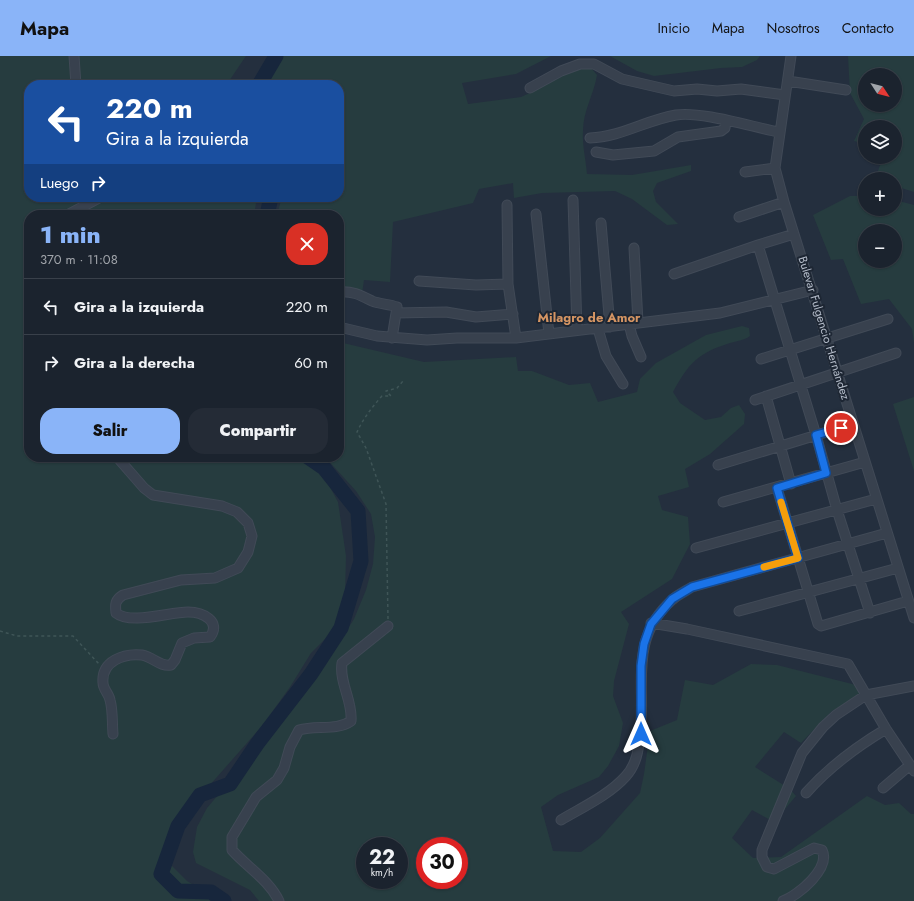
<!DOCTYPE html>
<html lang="es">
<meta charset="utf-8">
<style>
:root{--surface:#1b232e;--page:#242b36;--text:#f1f3f6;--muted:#a0a4aa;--line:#39404a;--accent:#8ab4f8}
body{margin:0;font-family:Jost,sans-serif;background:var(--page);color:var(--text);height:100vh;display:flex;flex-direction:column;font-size:15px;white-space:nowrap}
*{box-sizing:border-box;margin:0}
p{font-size:13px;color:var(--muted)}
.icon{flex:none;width:22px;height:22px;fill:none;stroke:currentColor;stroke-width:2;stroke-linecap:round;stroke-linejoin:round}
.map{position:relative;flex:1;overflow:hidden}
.panel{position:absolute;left:24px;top:154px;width:320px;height:252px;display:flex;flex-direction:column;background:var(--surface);border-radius:16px;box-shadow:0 1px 3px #0004,0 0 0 1px var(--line)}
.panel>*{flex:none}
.top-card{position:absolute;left:24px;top:24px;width:320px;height:122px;border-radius:16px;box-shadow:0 1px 3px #0004,0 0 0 1px var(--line);background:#1a4fa0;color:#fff;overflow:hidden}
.needle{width:26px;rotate:126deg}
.buttons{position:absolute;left:858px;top:12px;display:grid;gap:8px}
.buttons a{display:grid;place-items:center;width:44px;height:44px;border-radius:50%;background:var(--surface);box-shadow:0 1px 3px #0004,0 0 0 1px var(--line);font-size:20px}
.speed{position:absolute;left:356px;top:781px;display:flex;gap:8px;font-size:20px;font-weight:700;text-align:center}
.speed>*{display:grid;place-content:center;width:52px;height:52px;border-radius:50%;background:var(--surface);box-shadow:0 1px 3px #0004,0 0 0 1px var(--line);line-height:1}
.speed small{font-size:10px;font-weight:400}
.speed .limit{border:6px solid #d22;background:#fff;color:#111}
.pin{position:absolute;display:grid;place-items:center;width:34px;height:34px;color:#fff;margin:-17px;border:2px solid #fff;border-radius:50%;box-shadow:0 1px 4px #0007}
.me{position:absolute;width:44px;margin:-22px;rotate:0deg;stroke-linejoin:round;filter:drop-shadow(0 0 3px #0008)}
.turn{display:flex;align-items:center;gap:14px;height:84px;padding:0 16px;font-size:18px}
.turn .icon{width:52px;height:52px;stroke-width:2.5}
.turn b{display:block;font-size:28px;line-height:34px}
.then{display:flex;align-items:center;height:38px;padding:0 16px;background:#0003;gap:8px;font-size:15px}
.round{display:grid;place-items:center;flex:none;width:42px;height:42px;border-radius:16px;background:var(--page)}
.head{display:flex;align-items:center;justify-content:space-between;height:68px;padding:0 16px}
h1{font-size:24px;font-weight:800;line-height:30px;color:var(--accent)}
.button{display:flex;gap:8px;margin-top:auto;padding:8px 16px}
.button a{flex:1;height:46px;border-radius:16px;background:var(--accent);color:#111;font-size:16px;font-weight:800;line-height:46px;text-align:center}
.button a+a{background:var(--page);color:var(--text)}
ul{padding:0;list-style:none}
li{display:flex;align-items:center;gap:12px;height:56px;padding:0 16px;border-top:1px solid var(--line)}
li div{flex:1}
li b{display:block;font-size:15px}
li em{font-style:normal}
header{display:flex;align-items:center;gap:24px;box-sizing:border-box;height:56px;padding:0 20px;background:var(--accent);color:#111}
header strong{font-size:19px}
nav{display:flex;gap:22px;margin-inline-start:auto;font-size:14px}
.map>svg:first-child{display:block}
.green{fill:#263c3f;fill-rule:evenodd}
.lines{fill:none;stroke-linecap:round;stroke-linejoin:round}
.river{stroke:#17263c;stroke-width:15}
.minor-casing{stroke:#414a57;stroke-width:11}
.path{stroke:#3f5557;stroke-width:1.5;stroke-dasharray:3 3;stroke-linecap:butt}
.minor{stroke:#38414e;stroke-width:9}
.route-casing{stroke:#114b97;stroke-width:10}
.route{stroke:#1a73e8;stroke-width:7}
.slow{stroke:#f59e0b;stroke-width:7}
.labels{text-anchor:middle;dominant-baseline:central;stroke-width:4;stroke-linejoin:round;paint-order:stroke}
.street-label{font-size:12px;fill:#b4bcc9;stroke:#1d2633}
.neighbourhood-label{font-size:13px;font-weight:bold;fill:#d59563;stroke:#1d2633}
</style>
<header>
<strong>Mapa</strong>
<nav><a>Inicio</a><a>Mapa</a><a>Nosotros</a><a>Contacto</a></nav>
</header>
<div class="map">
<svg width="914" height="845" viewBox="0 0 914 845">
<rect width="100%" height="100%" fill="#242f3e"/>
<path class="green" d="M0,0H246L229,25V29H29V141H257L254,159H29V401H300L318,409L338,446L346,500L345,540L342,556L328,580L311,597L290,631L262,670L209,730L183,753L173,769L165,793L171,809L187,825L208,838L226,845H0Z
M267,0H551L516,18L462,27L468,48L521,41L534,35L554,22L579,12H591L597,19C594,38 583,55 583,75C582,89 586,104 587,118L632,119L691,109V115L657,127L653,135L656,146L678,168L667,169L632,143L615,135L542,137L514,142L513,127L479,133L473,147L393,166L390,226L364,224L362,238L339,235V159H277L282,141H339V29H258Z
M610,0H760L757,4L742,11L721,12L654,20L637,15Z
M848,0H914V136L895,130V123H875L883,101H895V71H865V88L854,85L864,63L850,37ZM865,19H895V49H865Z
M850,140H865V153H895V144L914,149V287L912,273L889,243L861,248L843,203L831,204L813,159ZM865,175H895V205H865Z
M742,270L749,272L750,280C743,285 735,285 727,288C696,298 688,309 673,336L680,347L705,364L721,361L731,352L739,349L745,358L744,368L710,398L685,413L689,431L658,440L662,454L688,461L690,488L672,523L621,556L629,568L614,625L613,640L623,667L619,690L608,710L599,721L558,739L541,751L553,795L581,796L600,782L640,737L644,718L650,675L677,664L685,624L713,629L751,608L777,609L860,630L863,640L832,655L801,687L784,676L755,711L790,733L796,740L774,766L752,754L732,782L753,802L781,801L867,740L885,749L899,747L911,758H914V845H259L250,834L196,807L193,796L197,771L207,752L280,666L315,616L342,582L354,563L366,534L373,508L375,481L371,458L356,435L325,401H339V286L424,306L516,301L518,315H532L569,329L590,327L598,346L637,336L640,323L656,307L706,279ZM365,790H399V824H365ZM425,790H459V824H425Z
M914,341V415L893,348Z"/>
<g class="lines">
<path class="river" d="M259,29L276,0
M267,159L271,141
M224,845L211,836L178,835L161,818L178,770L200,739L230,728L257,688L311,618L341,572L361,505L358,455L324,412L308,401"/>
<defs>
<path id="minor" d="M74,0L76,29
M791,0L775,112L784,146L914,562
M788,25L846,34
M530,32L561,15L580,8H594L622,23L674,35L697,33L717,35L741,33L785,39
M590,82C621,81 646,64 676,59C701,55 752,71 779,76
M596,96L613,99L654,95L678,81L721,75L725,72L726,64
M745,116L775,112
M573,144L577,274
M507,149L508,228L516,282
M536,158L549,278
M67,159L101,141
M739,161L784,146
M601,167L610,271
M758,189L816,379L837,454L870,557
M634,192L638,266
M674,218L758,189L794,178
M419,225L476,229L508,228
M339,236C353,235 360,239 372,245C379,248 389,248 397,251L392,282
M396,257L446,256L476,261L513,258
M629,268L632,280L641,301
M339,271L377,280L427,284L457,282H516L720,257L813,234
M598,273L606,300L623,328
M761,303L888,263
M766,340L791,428
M755,344L896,297
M718,409L853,368
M777,432L818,568L821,570L908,545
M723,446L865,406
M696,492L876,443
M739,555L898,512
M651,567L687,573L848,608L886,673L914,715
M113,678C112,667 113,654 110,644C109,638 103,633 103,627C101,605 124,597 142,599C153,601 160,611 171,609L175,604L182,587L194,582L210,581C222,565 202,556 188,556C169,556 131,569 116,557C115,548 115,544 123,539L181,524L215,522L238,512L248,496L252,480L248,467L237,456L222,450L153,439L144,432L117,401
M883,732L910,709
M806,737C829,711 856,691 886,673
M561,764C583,751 609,739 626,720C635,710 638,698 639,686C648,634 626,585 672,544C677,539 686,535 692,531L887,477
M279,845C269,824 247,811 232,794V781L256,741L277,724L284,712L290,691L299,674C316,669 337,675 351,665C353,645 339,627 342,607L388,570
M783,845C799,839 831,812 822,794L814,792L774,813L767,811L762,801V794L802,697L823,671L836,659L866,639L914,630"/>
</defs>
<use href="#minor" class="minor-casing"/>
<path class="path" d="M388,563L386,448L366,392L357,376C363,363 372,351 382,340H391L386,335L397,332L403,325
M0,575L17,580H73L99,608"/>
<use href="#minor" class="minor"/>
</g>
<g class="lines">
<defs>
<path id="route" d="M641,678V610L644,588L651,568L672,543L692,531L798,502L777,432L826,417L816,379L841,372"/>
</defs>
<use href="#route" class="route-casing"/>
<use href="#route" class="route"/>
<path class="slow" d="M764,511L798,502L781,446"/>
</g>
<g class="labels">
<g class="street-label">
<text transform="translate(824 272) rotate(73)">Bulevar Fulgencio Hernández</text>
</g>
<g class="neighbourhood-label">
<text x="589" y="261">Milagro de Amor</text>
</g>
</g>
</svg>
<div class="buttons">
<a><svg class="needle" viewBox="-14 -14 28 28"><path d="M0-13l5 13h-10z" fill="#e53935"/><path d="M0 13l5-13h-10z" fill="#a0a4aa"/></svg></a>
<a><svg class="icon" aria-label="layers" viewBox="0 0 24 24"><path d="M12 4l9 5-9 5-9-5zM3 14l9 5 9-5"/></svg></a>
<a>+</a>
<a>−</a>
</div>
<div class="speed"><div>22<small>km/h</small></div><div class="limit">30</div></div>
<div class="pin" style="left:841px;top:372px;background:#d93025"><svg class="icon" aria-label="arrive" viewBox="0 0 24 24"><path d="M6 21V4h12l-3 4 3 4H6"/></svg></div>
<svg class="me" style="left:641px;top:678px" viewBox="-20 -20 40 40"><path d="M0-17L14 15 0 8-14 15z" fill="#1a73e8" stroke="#fff" stroke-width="4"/></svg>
<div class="top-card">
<div class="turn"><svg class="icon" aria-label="left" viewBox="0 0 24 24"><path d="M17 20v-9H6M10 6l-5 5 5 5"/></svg><div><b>220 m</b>Gira a la izquierda</div></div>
<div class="then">Luego<svg class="icon" aria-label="right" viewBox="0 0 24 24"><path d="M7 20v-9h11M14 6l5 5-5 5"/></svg></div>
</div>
<section class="panel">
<div class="head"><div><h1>1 min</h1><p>370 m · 11:08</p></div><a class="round" style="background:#d93025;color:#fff"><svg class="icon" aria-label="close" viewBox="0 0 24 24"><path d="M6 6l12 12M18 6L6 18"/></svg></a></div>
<ul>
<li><svg class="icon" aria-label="left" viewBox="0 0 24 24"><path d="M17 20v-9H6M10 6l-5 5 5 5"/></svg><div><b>Gira a la izquierda</b></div><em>220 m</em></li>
<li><svg class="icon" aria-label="right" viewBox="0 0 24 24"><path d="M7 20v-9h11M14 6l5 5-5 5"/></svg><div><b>Gira a la derecha</b></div><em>60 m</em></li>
</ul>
<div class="button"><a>Salir</a><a>Compartir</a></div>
</section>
</div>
